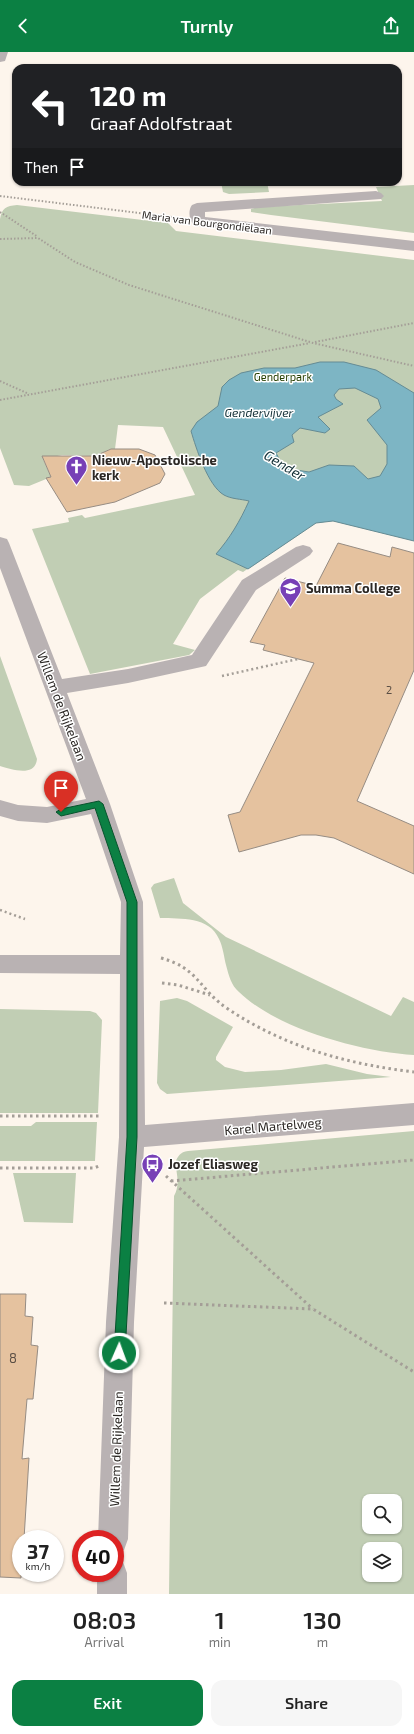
<!DOCTYPE html>
<meta charset="utf-8">
<style>
:root{--surface:#fff;--page:#f6f6f6;--text:#222;--muted:#767676;--accent:#0b8043}
body{margin:0;font-family:"Exo 2",sans-serif;background:var(--page);color:var(--text);height:100vh;display:flex;flex-direction:column;font-size:15px;white-space:nowrap}
*{box-sizing:border-box;margin:0}
p{font-size:13px;color:var(--muted)}
.icon{flex:none;width:22px;height:22px;fill:none;stroke:currentColor;stroke-width:2;stroke-linecap:round;stroke-linejoin:round}
.map{position:relative;height:1542px;overflow:hidden}
.sheet{display:flex;flex-direction:column;background:var(--surface);flex:1}
.sheet>*{flex:none}
.top-card{position:absolute;left:12px;top:12px;width:390px;height:122px;border-radius:12px;box-shadow:0 1px 3px #0004;background:#202124;color:#fff;overflow:hidden}
.controls{position:absolute;left:362px;top:1442px;display:grid;gap:8px}
.controls a{display:grid;place-items:center;width:40px;height:40px;border-radius:8px;background:var(--surface);box-shadow:0 1px 3px #0004;font-size:20px}
.speed{position:absolute;left:12px;top:1478px;display:flex;gap:8px;font-size:20px;font-weight:700;text-align:center}
.speed>*{display:grid;place-content:center;width:52px;height:52px;border-radius:50%;background:var(--surface);box-shadow:0 1px 3px #0004;line-height:1}
.speed small{font-size:10px;font-weight:400}
.speed .limit{border:6px solid #d22;background:#fff;color:#111}
.pin{position:absolute;display:grid;place-items:center;width:34px;height:34px;color:#fff;margin:-41px -17px;border-radius:50% 50% 50% 0;rotate:-45deg;box-shadow:0 0 4px #0007}
.pin .icon{rotate:45deg}
.me{position:absolute;width:44px;margin:-22px;rotate:2deg;stroke-linejoin:round;filter:drop-shadow(0 0 3px #0008)}
.turn{display:flex;align-items:center;gap:14px;height:84px;padding:0 12px;font-size:18px}
.turn .icon{width:52px;height:52px;stroke-width:2.5}
.turn b{display:block;font-size:28px;line-height:34px}
.then{display:flex;align-items:center;height:38px;padding:0 12px;background:#0003;gap:8px;font-size:15px}
.eta{display:flex;justify-content:space-evenly;align-items:center;height:68px;text-align:center}
.eta b{font-size:24px;font-weight:600;line-height:28px}
.action{display:flex;gap:8px;margin-top:auto;padding:8px 12px}
.action a{flex:1;height:46px;border-radius:12px;background:var(--accent);color:#fff;font-size:16px;font-weight:600;line-height:46px;text-align:center}
.action a+a{background:var(--page);color:var(--text)}
header{display:flex;justify-content:space-between;align-items:center;height:52px;padding:0 12px;background:var(--accent);color:#fff;font-size:18px;font-weight:600}
.map>svg:first-child{display:block}
.green{fill:#c1ceb4;fill-rule:evenodd}
.water{fill:#7db5c4;stroke:#658b94;fill-rule:evenodd}
.building{fill:#e5c29f;stroke:#968c83}
.lines{fill:none;stroke-linecap:round;stroke-linejoin:round}
.path-far2{stroke:#a49e97;stroke-width:2;stroke-dasharray:1.5 2;stroke-linecap:butt}
.path-far1{stroke:#a49e97;stroke-width:2.5;stroke-dasharray:2 3;stroke-linecap:butt}
.path{stroke:#a49e97;stroke-width:3;stroke-dasharray:2.5 3.5;stroke-linecap:butt}
.minor{fill:#b9b2b3;fill-rule:evenodd}
.route{fill:#0b8043;stroke:#07532c}
.labels{text-anchor:middle;dominant-baseline:central;stroke-width:3;stroke-linejoin:round;paint-order:stroke}
.far-street-label{font-size:11px;fill:#2c2825;stroke:#fff}
.far-park-label{font-size:11px;fill:#263e00;stroke:#fff}
.number-label{font-size:11px;fill:#5a4e44}
.far-water-label{font-size:12px;font-style:italic;fill:#122f36;stroke:#fff}
.poi-label{font-size:13px;font-weight:bold;fill:#2c2825;stroke:#fff;text-anchor:start}
.street-label{font-size:13px;fill:#2c2825;stroke:#fff}
.near-number-label{font-size:13px;fill:#5a4e44}
.water-label{font-size:14px;font-style:italic;fill:#122f36;stroke:#fff}
</style>
<header><svg class="icon" aria-label="back" viewBox="0 0 24 24"><path d="M15 5l-7 7 7 7"/></svg>Turnly<svg class="icon" aria-label="share" viewBox="0 0 24 24"><path d="M12 15V3M7 8l5-5 5 5M5 13v7h14v-7"/></svg></header>
<div class="map">
<svg width="414" height="1542" viewBox="0 0 414 1542">
<rect width="100%" height="100%" fill="#fdf5ec"/>
<path class="green" d="M221,130H267L269,140L229,142L223,140Z
M414,133V181L271,163L251,160V157L258,155L382,149L376,135Z
M17,153L168,171L176,179L414,208V466L402,486L333,469L316,471L243,520L238,518L200,547L173,592L195,598L189,603L90,622L32,477L69,470L68,466L82,463L85,466L195,443L163,375L118,373L115,397H110L97,404L62,403L43,407L51,425L29,434L14,433L0,396V167C2,156 6,154 17,153Z
M0,604L37,707C35,726 11,717 0,714Z
M174,826L183,851L226,885L391,964L403,945L414,950V1003C362,1000 277,977 239,940C231,933 229,924 226,913C224,905 223,895 219,887C209,864 181,867 160,866L151,836L154,832Z
M177,946L187,949L233,975L216,1005V1008L225,1015L245,1020L281,1018L326,1012L367,1022L391,1025L167,1042L160,1037L157,1031L160,949Z
M0,957L90,959L96,961L102,968L98,1061H0Z
M36,1070H97L95,1109H0V1074H31Z
M414,1079V1542H169L174,1144C180,1134 177,1121 175,1111C178,1104 180,1100 188,1099ZM369,1449H395V1475H369ZM369,1497H395V1523H369Z
M13,1121H76L73,1171L24,1170Z"/>
<path class="water" d="M320,310H344L376,318L414,341V489L333,469L316,471L248,517L216,502C230,486 240,469 249,449C241,447 231,447 224,443C208,434 196,396 191,379L197,370L218,354L222,335L229,328L241,321L264,316H295ZM355,336L378,347L381,356L367,368L387,393V412L380,424L368,427L354,414L329,413L309,420L284,416L276,401L294,390L292,383L300,376L325,381L330,377L318,365L343,352L336,347L334,343L339,337Z"/>
<path class="building" d="M111,397H139L155,403L165,422L160,431L115,450L67,460L46,426L51,425L42,404H95Z
M338,491L390,505L392,495L414,501V618L357,749L414,774V822L334,786L316,783H301L239,800L228,763L240,760L314,611L263,598L265,593L250,590L285,526L316,534Z
M0,1242H26L25,1264L33,1265L31,1293L38,1294L33,1347H27L22,1407L29,1406L24,1487H21V1526L0,1525Z"/>
<g class="lines">
<path class="path-far2" d="M0,144L172,165
M0,160L38,185
M0,187L38,186L75,210L129,233L313,291L414,314
M315,290L414,271
M0,329L29,342
M0,348L310,291"/>
<path class="path-far1" d="M222,624L298,607
M0,858L25,867"/>
<path class="path" d="M161,906C199,916 199,938 228,957C285,995 347,1012 414,1020
M162,931L178,933L210,943
M0,1064H101
M0,1116H94L99,1114
M166,1124L313,1257
M171,1129L414,1108
M164,1251L313,1257L414,1320"/>
<path class="minor" d="M0,0H8L5,9L0,10Z
M376,139L381,141L384,144L381,147L205,160V165L414,189V199L198,174L193,172C189,167 188,158 192,153L197,151Z
M0,485L7,487L9,491L62,627L128,617L192,603L242,528L296,495L303,493L310,495L313,499L310,503L256,538L206,614L128,631L67,641L110,752L143,850L145,1073L414,1051V1073L144,1095L134,1270L128,1487L124,1498L115,1501V1487H98L106,1270L119,1085L120,922L0,921V903H120L121,850L91,762L47,771L18,769L0,764V748L18,753L47,755L86,747L0,516Z
M115,1507L123,1510L127,1521V1542H97V1521H115Z"/>
</g>
<path class="route" d="M99,749L103,752L137,850V1085L125,1301L123,1305L119,1306L115,1305L114,1301L127,1085V850L95,756L61,764L56,760L61,757Z"/>
<defs>
<symbol id="church-pin" viewBox="-11 -11 22 30"><path d="M0 17L-7.5 6A9.5 9.5 0 1 1 7.5 6Z" fill="#7740b6" stroke="#fff"/><path d="M-1.2-6h2.4v3.5h3.3v2.4h-3.3V6h-2.4V-.1h-3.3v-2.4h3.3Z" fill="#fff"/></symbol>
<symbol id="university-pin" viewBox="-11 -11 22 30"><path d="M0 17L-7.5 6A9.5 9.5 0 1 1 7.5 6Z" fill="#7740b6" stroke="#fff"/><path d="M0-5L7-2L0 1L-7-2ZM-4 1L0 2.5L4 1V4Q0 6-4 4Z" fill="#fff"/></symbol>
<symbol id="bus-pin" viewBox="-11 -11 22 30"><path d="M0 17L-7.5 6A9.5 9.5 0 1 1 7.5 6Z" fill="#7740b6" stroke="#fff"/><path d="M-5-6H5V4H4V6H2V4H-2V6H-4V4H-5ZM-3.5-4V0h7V-4ZM-3.5 1.2v1.5H-2V1.2ZM2 1.2v1.5H3.5V1.2Z" fill="#fff"/></symbol>
</defs>
<g fill-rule="evenodd">
<use href="#church-pin" x="64" y="402" width="25" height="34"/>
<use href="#university-pin" x="278" y="524" width="25" height="34"/>
<use href="#bus-pin" x="140" y="1100" width="25" height="34"/>
</g>
<g class="labels">
<g class="far-street-label">
<text transform="translate(207 170) rotate(7)">Maria van Bourgondiëlaan</text>
</g>
<g class="far-park-label">
<text x="283" y="324">Genderpark</text>
</g>
<g class="number-label">
<text x="389" y="637">2</text>
</g>
<g class="far-water-label">
<text x="259" y="360">Gendervijver</text>
</g>
<g class="poi-label">
<text x="92" y="408">Nieuw-Apostolische<tspan x="92" dy="15">kerk</tspan></text>
<text x="306" y="536">Summa College</text>
<text x="168" y="1112">Jozef Eliasweg</text>
</g>
<g class="street-label">
<text transform="translate(62 654) rotate(69)">Willem de Rijkelaan</text>
<text transform="translate(273 1074) rotate(-5)">Karel Martelweg</text>
<text transform="translate(116 1397) rotate(-88)">Willem de Rijkelaan</text>
</g>
<g class="near-number-label">
<text x="13" y="1306">8</text>
</g>
<g class="water-label">
<text transform="translate(285 413) rotate(31)">Gender</text>
</g>
</g>
</svg>
<div class="controls">
<a><svg class="icon" aria-label="search" viewBox="0 0 24 24"><circle cx="10" cy="10" r="6"/><path d="M15 15l6 6"/></svg></a>
<a><svg class="icon" aria-label="layers" viewBox="0 0 24 24"><path d="M12 4l9 5-9 5-9-5zM3 14l9 5 9-5"/></svg></a>
</div>
<div class="speed"><div>37<small>km/h</small></div><div class="limit">40</div></div>
<div class="pin" style="left:61px;top:760px;background:#d93025"><svg class="icon" aria-label="arrive" viewBox="0 0 24 24"><path d="M6 21V4h12l-3 4 3 4H6"/></svg></div>
<svg class="me" style="left:119px;top:1301px" viewBox="-20 -20 40 40"><circle r="17" fill="#0b8043" stroke="#fff" stroke-width="3"/><path d="M0-11L8 9 0 5-8 9z" fill="#fff"/></svg>
<div class="top-card">
<div class="turn"><svg class="icon" aria-label="left" viewBox="0 0 24 24"><path d="M17 20v-9H6M10 6l-5 5 5 5"/></svg><div><b>120 m</b>Graaf Adolfstraat</div></div>
<div class="then">Then<svg class="icon" aria-label="arrive" viewBox="0 0 24 24"><path d="M6 21V4h12l-3 4 3 4H6"/></svg></div>
</div>
</div>
<section class="sheet">
<div class="eta">
<div><b>08:03</b><p>Arrival</p></div>
<div><b>1</b><p>min</p></div>
<div><b>130</b><p>m</p></div>
</div>
<div class="action"><a>Exit</a><a>Share</a></div>
</section>
